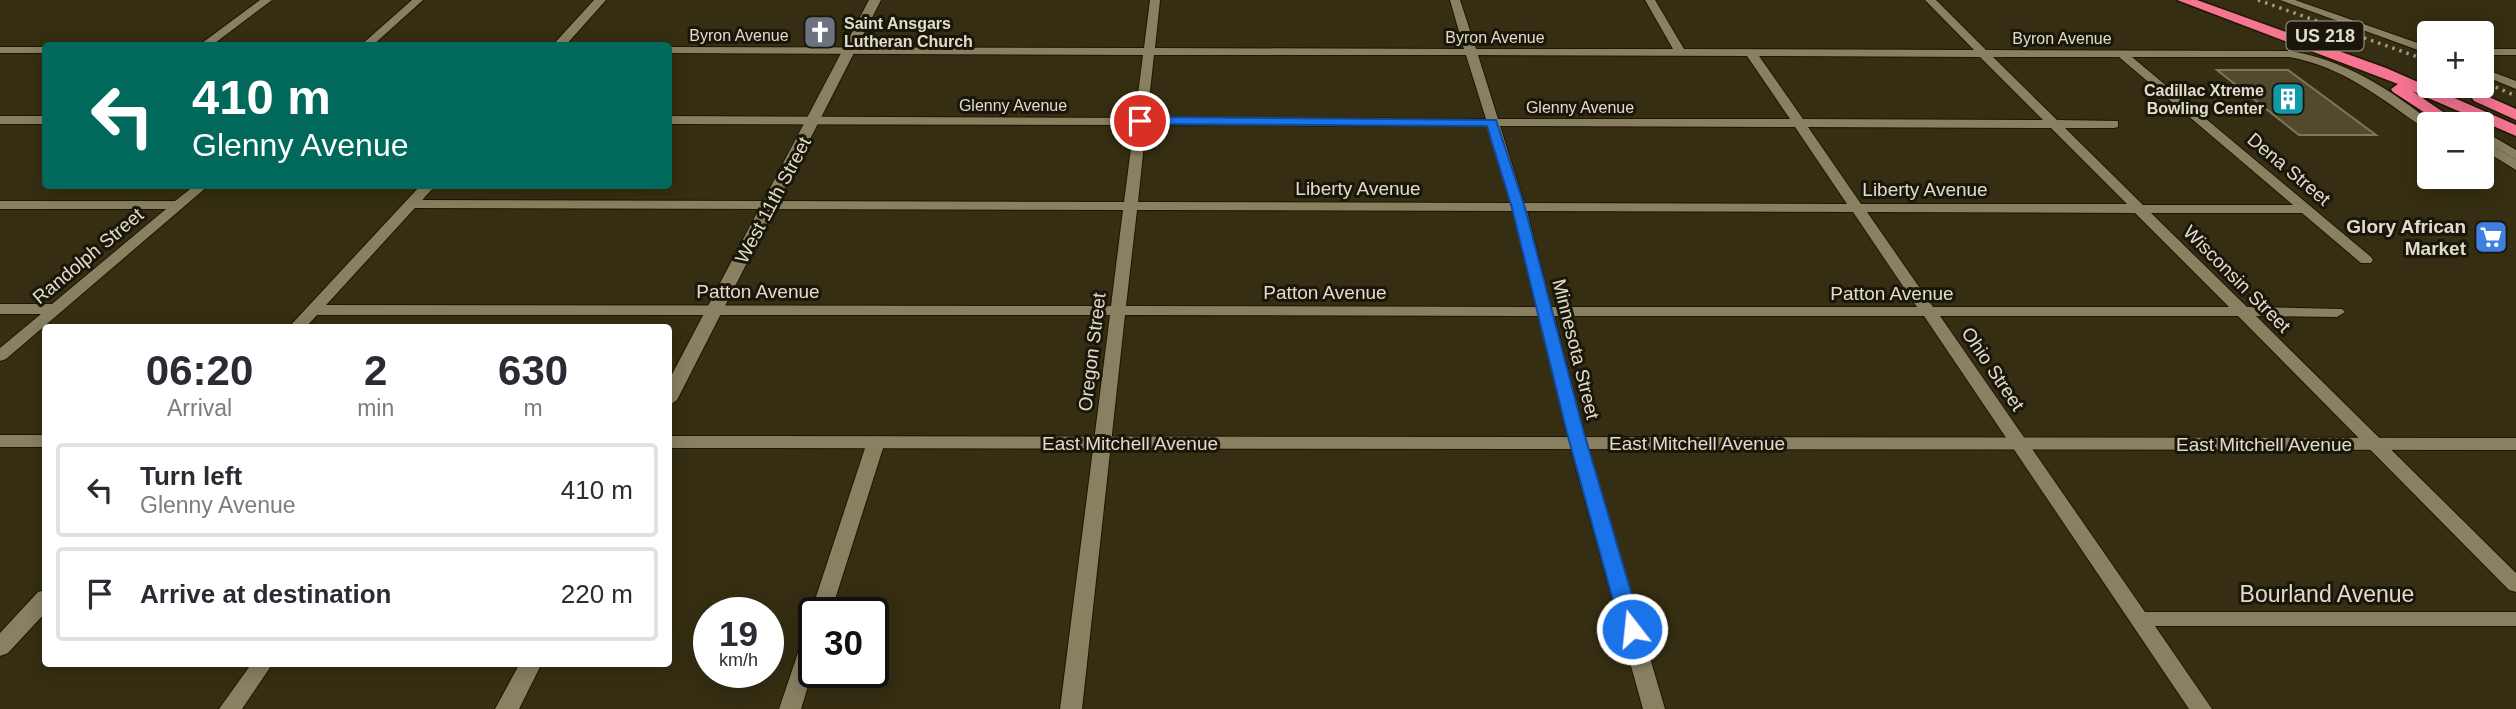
<!DOCTYPE html>
<meta charset="utf-8">
<style>
:root{--surface:#fff;--page:#f7f7f7;--text:#2b2b33;--muted:#7c7c81;--line:#e1e1e2}
body{margin:0;font-family:Helvetica,sans-serif;background:var(--page);color:var(--text);height:100vh;display:flex;flex-direction:column;font-size:26px;white-space:nowrap}
*{box-sizing:border-box;margin:0}
p{font-size:23px;color:var(--muted)}
.icon{flex:none;width:38px;height:38px;fill:none;stroke:currentColor;stroke-width:2;stroke-linecap:round;stroke-linejoin:round}
.map{position:relative;flex:1;overflow:hidden}
.drawer{position:absolute;left:42px;top:324px;width:630px;height:343px;display:flex;flex-direction:column;background:var(--surface);border-radius:7px;box-shadow:0 4px 18px #0003}
.drawer>*{flex:none}
.top-card{position:absolute;left:42px;top:42px;width:630px;height:147px;border-radius:7px;box-shadow:0 4px 18px #0003;background:#00695c;color:#fff;overflow:hidden}
.tools{position:absolute;left:2417px;top:21px;display:grid;gap:14px}
.tools a{display:grid;place-items:center;width:77px;height:77px;border-radius:7px;background:var(--surface);box-shadow:0 4px 18px #0003;font-size:35px}
.speed{position:absolute;left:693px;top:597px;display:flex;gap:14px;font-size:35px;font-weight:700;text-align:center}
.speed>*{display:grid;place-content:center;width:91px;height:91px;border-radius:50%;background:var(--surface);box-shadow:0 4px 18px #0003;line-height:1}
.speed small{font-size:18px;font-weight:400}
.speed .limit{border:4px solid #111;border-radius:10px;background:#fff;color:#111}
.pin{position:absolute;display:grid;place-items:center;width:60px;height:60px;color:#fff;margin:-30px;border:4px solid #fff;border-radius:50%;box-shadow:0 2px 7px #0007}
.me{position:absolute;width:77px;margin:-38px;rotate:344deg;stroke-linejoin:round;filter:drop-shadow(0 0 5px #0008)}
.turn{display:flex;align-items:center;gap:24px;height:147px;padding:0 35px;font-size:32px}
.turn .icon{width:91px;height:91px;stroke-width:2.5}
.turn b{display:block;font-size:49px;line-height:60px}
.eta{display:flex;justify-content:space-evenly;align-items:center;height:119px;text-align:center}
.eta b{font-size:42px;font-weight:600;line-height:49px}
ul{padding:0;list-style:none}
li{display:flex;align-items:center;gap:21px;height:94px;margin:0 14px 10px;padding:0 21px;border:4px solid var(--line);border-radius:7px}
li div{flex:1}
li b{display:block;font-size:26px}
li em{font-style:normal}
.map>svg:first-child{display:block}
.building{fill:#524a2d;stroke:#7f7759;stroke-width:2}
.lines{fill:none;stroke-linecap:round;stroke-linejoin:round}
.street-casing{stroke:#1d1600;stroke-width:2}
.secondary-casing{stroke:#1d1600;stroke-width:2}
.highway-casing{stroke:#1d1600;stroke-width:3}
.street{fill:#888061;fill-rule:evenodd}
.secondary{fill:#888061;fill-rule:evenodd}
.highway{fill:#f57492;fill-rule:evenodd}
.rail{stroke:#a09b87;stroke-width:3.5;stroke-dasharray:2.5 5;stroke-linecap:butt}
.route{fill:#1a73e8;stroke:#114b97;stroke-width:2}
.labels{text-anchor:middle;dominant-baseline:central;stroke-width:6;stroke-linejoin:round;paint-order:stroke}
.far-poi-label{font-size:16px;font-weight:bold;fill:#e0dccc;stroke:#1a160a;text-anchor:start}
.far-street-label{font-size:16px;fill:#e0dccc;stroke:#1a160a}
.shield{fill:#1a160a;stroke:#a5a192;stroke-width:2}
.shield-label{font-size:18px;font-weight:bold;fill:#e0dccc}
.street-label{font-size:19px;fill:#e0dccc;stroke:#1a160a}
.poi-label{font-size:19px;font-weight:bold;fill:#e0dccc;stroke:#1a160a;text-anchor:end}
.near-street-label{font-size:23px;fill:#e0dccc;stroke:#1a160a}
</style>
<div class="map">
<svg width="2516" height="709" viewBox="0 0 2516 709">
<rect width="100%" height="100%" fill="#352e12"/>
<path class="building" d="M2217,70H2288L2376,135H2299Z"/>
<g class="lines">
<defs>
<path id="street" d="M260,0H272L211,46H198Z
M412,0H423L372,46H360Z
M1150,0H1160L1155,48L1464,49L1450,0H1460L1476,49H1673L1645,0H1655L1684,49L1974,50L1925,0H1936L1986,50L2289,51C2344,59 2391,90 2434,124H2429V130L2425,129C2382,99 2342,66 2289,57H2132L2371,257L2373,260L2371,263H2361L2302,213H2151L2247,307L2342,309L2345,312L2337,317L2256,316L2516,573V592L2509,590L2238,316H1940L2145,612H2516V626H2155L2212,709H2189L1924,316H1554L1587,443L1665,709H1643L1569,443L1539,316L1125,315L1082,709H1060L1110,315H313L305,310L313,305L1111,306L1123,210L411,208L404,204L411,200L1124,202L1134,125L668,124V116L1135,118L1143,55L668,53V47L1144,48ZM1154,55H1466L1486,119L1147,118ZM1478,55L1747,56L1790,119H1498ZM1759,56L1980,57L2043,120L1803,119ZM1993,57H2119L2293,205H2143L2065,128H2114L2118,127V121L2057,120ZM1146,125L1488,126L1511,203L1138,202ZM1500,126L1795,127L1847,204L1524,203ZM1808,127L2051,128L2127,204H1861ZM1137,210L1513,211L1536,307L1126,306ZM1527,211L1853,212L1917,307H1551ZM1867,212L2135,213L2229,307H1933Z
M2280,0H2295L2429,47V54Z
M0,47H46V53H0Z
M2482,49H2516V55H2482Z
M2482,68L2516,81V89L2482,75Z
M0,116H46V124H0Z
M2482,130L2516,150V160L2482,139Z
M194,186H208L6,359L0,361V348L41,314H0V304H52L166,209H0V201H175Z
M876,436L885,442L831,612H814V617L811,612L867,442Z
M814,627V667L801,709H779L804,635L807,630Z
M252,663H273L242,709H219Z"/>
<path id="secondary" d="M594,0H606L565,46H552Z
M869,0H881L677,400L668,406V382Z
M2482,139L2516,160V170L2482,149Z
M420,186H435L306,327H289Z
M0,435H46V447H0Z
M668,436L2516,438V450L668,448Z
M46,590V612L8,653L0,656V633L38,592Z
M520,663H542L519,709H495Z"/>
<path id="highway" d="M2177,0H2197L2386,68L2516,125V136L2412,91L2461,124H2442L2393,92L2391,89L2398,84Z
M2480,93L2516,109V120L2474,101L2472,98Z"/>
</defs>
<use href="#street" class="street-casing"/>
<use href="#secondary" class="secondary-casing"/>
<use href="#highway" class="highway-casing"/>
<use href="#street" class="street"/>
<use href="#secondary" class="secondary"/>
<use href="#highway" class="highway"/>
<path class="rail" d="M2258,0L2429,61
M2482,81L2516,96"/>
</g>
<path class="route" d="M1140,117L1496,120L1525,208L1584,433L1642,629L1639,635H1624L1621,629L1567,433L1512,208L1487,126L1136,124L1134,121Z"/>
<defs>
<symbol id="church-square" viewBox="-11 -11 22 22"><rect x="-9" y="-9" width="18" height="18" rx="4" fill="#6b7280" stroke="#1a160a"/><path d="M-1.2-6h2.4v3.5h3.3v2.4h-3.3V6h-2.4V-.1h-3.3v-2.4h3.3Z" fill="#fff"/></symbol>
<symbol id="building-square" viewBox="-11 -11 22 22"><rect x="-9" y="-9" width="18" height="18" rx="4" fill="#0f9aa8" stroke="#1a160a"/><path d="M-4-6H4V6H1V3H-1V6H-4ZM-2.5-4.3h1.7v1.8h-1.7ZM.8-4.3h1.7v1.8H.8ZM-2.5-1h1.7V.8h-1.7ZM.8-1h1.7V.8H.8Z" fill="#fff"/></symbol>
<symbol id="supermarket-square" viewBox="-11 -11 22 22"><rect x="-9" y="-9" width="18" height="18" rx="4" fill="#3f7fe0" stroke="#1a160a"/><path d="M-6-5.5h2.5l.6 2H6L4.5 2H-2.5L-4.4-4H-6ZM-1.5 3.2a1.3 1.3 0 1 0 .1 0ZM3 3.2a1.3 1.3 0 1 0 .1 0Z" fill="#fff"/></symbol>
</defs>
<g fill-rule="evenodd">
<use href="#church-square" x="801" y="13" width="38" height="38"/>
<use href="#building-square" x="2269" y="80" width="38" height="38"/>
<use href="#supermarket-square" x="2472" y="218" width="38" height="38"/>
</g>
<g class="labels">
<g class="far-poi-label">
<text x="844" y="23">Saint Ansgars<tspan x="844" dy="18">Lutheran Church</tspan></text>
<text x="2264" y="90" text-anchor="end">Cadillac Xtreme<tspan x="2264" dy="18">Bowling Center</tspan></text>
</g>
<g class="far-street-label">
<text x="739" y="35">Byron Avenue</text>
<text x="1495" y="37">Byron Avenue</text>
<text x="2062" y="38">Byron Avenue</text>
<text x="1013" y="105">Glenny Avenue</text>
<text x="1580" y="107">Glenny Avenue</text>
</g>
<rect class="shield" x="2286.5" y="21.5" width="77" height="29" rx="5"/>
<g class="shield-label">
<text x="2325" y="36">US 218</text>
</g>
<g class="street-label">
<text transform="translate(2289 169) rotate(40)">Dena Street</text>
<text x="1358" y="188">Liberty Avenue</text>
<text x="1925" y="189">Liberty Avenue</text>
<text transform="translate(773 200) rotate(-62)">West 11th Street</text>
<text transform="translate(88 256) rotate(-40)">Randolph Street</text>
<text transform="translate(2237 279) rotate(45)">Wisconsin Street</text>
<text x="758" y="291">Patton Avenue</text>
<text x="1325" y="292">Patton Avenue</text>
<text x="1892" y="293">Patton Avenue</text>
<text transform="translate(1576 349) rotate(76)">Minnesota Street</text>
<text transform="translate(1092 352) rotate(-83)">Oregon Street</text>
<text transform="translate(1993 369) rotate(56)">Ohio Street</text>
<text x="1130" y="443">East Mitchell Avenue</text>
<text x="1697" y="443">East Mitchell Avenue</text>
<text x="2264" y="444">East Mitchell Avenue</text>
</g>
<g class="poi-label">
<text x="2466" y="226">Glory African<tspan x="2466" dy="22">Market</tspan></text>
</g>
<g class="near-street-label">
<text x="2327" y="594">Bourland Avenue</text>
</g>
</g>
</svg>
<div class="tools">
<a>+</a>
<a>−</a>
</div>
<div class="speed"><div>19<small>km/h</small></div><div class="limit">30</div></div>
<div class="pin" style="left:1140px;top:121px;background:#d93025"><svg class="icon" aria-label="arrive" viewBox="0 0 24 24"><path d="M6 21V4h12l-3 4 3 4H6"/></svg></div>
<svg class="me" style="left:1632px;top:629px" viewBox="-20 -20 40 40"><circle r="17" fill="#1a73e8" stroke="#fff" stroke-width="3"/><path d="M0-11L8 9 0 5-8 9z" fill="#fff"/></svg>
<div class="top-card">
<div class="turn"><svg class="icon" aria-label="left" viewBox="0 0 24 24"><path d="M17 20v-9H6M10 6l-5 5 5 5"/></svg><div><b>410 m</b>Glenny Avenue</div></div>
</div>
<section class="drawer">
<div class="eta">
<div><b>06:20</b><p>Arrival</p></div>
<div><b>2</b><p>min</p></div>
<div><b>630</b><p>m</p></div>
</div>
<ul>
<li><svg class="icon" aria-label="left" viewBox="0 0 24 24"><path d="M17 20v-9H6M10 6l-5 5 5 5"/></svg><div><b>Turn left</b><p>Glenny Avenue</p></div><em>410 m</em></li>
<li><svg class="icon" aria-label="arrive" viewBox="0 0 24 24"><path d="M6 21V4h12l-3 4 3 4H6"/></svg><div><b>Arrive at destination</b></div><em>220 m</em></li>
</ul>
</section>
</div>
